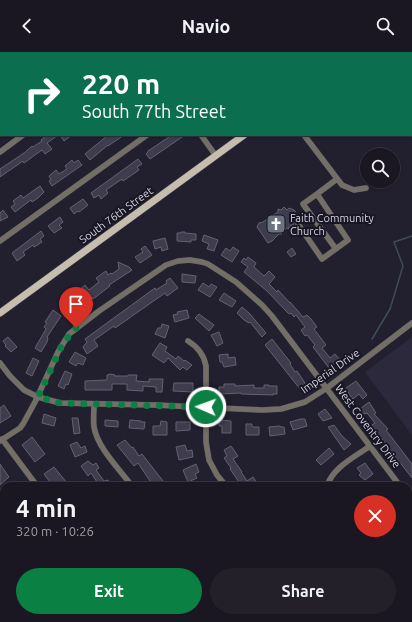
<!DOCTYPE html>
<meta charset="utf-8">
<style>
:root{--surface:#1a1722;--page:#23202a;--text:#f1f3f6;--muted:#9f9fa5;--line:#383640;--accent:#0b8043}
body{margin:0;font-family:Ubuntu,sans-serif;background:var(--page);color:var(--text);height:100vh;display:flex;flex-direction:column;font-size:15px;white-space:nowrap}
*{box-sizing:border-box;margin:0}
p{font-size:13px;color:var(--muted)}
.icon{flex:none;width:22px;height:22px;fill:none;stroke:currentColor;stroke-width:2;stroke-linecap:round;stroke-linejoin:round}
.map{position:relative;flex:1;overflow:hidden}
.drawer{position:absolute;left:0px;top:430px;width:412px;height:140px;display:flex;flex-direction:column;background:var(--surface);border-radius:12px 12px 0 0;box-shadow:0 1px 3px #0004,0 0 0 1px var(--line)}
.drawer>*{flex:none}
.guide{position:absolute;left:0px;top:0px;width:412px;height:84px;box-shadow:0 1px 3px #0004,0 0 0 1px var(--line);background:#0b6e4f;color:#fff;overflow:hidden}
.fabs{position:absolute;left:360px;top:96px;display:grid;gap:8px}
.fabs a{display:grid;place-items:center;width:40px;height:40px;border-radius:50%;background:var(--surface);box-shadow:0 1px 3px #0004,0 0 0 1px var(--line);font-size:20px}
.pin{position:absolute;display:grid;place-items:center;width:34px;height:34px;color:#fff;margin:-41px -17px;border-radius:50% 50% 50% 0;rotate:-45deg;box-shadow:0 0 4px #0007}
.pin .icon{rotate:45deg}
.me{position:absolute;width:44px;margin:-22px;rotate:272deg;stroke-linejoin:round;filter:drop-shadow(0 0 3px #0008)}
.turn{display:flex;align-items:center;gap:14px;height:84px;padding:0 16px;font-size:18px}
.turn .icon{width:52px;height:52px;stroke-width:2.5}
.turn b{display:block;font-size:28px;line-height:34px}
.round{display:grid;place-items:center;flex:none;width:42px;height:42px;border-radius:21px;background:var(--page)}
.headline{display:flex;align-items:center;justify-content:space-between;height:68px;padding:0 16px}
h1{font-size:24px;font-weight:600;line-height:30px}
.primary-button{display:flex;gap:8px;margin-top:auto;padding:8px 16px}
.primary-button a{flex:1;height:46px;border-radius:24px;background:var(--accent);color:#fff;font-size:16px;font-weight:600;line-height:46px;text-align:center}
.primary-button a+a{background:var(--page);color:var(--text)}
header{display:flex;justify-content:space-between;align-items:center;height:52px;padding:0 16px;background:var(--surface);font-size:18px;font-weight:600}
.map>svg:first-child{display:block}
.built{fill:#2c293d}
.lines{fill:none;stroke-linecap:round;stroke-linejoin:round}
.stream{stroke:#404e52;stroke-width:1.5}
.building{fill:#3e3c4d;stroke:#646173}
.minor-casing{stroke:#3e3c4a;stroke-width:6}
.major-casing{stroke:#3e3c4a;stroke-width:8}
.minor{stroke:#736f67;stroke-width:5.5}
.major{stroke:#c5bdad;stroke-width:7}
.route{stroke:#0b8043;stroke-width:7;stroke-dasharray:0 12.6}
.labels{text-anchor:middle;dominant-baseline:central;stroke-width:4;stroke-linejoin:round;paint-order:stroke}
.street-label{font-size:11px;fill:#d4d3dd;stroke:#181624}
.poi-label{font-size:11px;fill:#d4d3dd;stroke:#181624;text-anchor:start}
</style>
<header><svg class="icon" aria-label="back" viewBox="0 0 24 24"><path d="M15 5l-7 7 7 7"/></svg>Navio<svg class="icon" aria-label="search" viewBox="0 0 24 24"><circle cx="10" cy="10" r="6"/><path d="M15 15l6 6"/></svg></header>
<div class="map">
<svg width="412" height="570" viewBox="0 0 412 570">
<rect width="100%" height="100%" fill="#221f2e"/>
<path class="built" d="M412,285V383L365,320Z"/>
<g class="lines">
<path class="stream" d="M372,287L390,257L403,214L394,190L412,184"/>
</g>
<path class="building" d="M47,83H58L47,91L52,97L45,102L42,98L24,111L23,109L0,125V117L24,101L32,94L33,95L42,89L41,88Z
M60,83H72L64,89Z
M108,83H124L108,94V93L90,108L85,102Z
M172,83H185L150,107L146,102L148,100V99Z
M138,107L142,112L137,115L139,118L123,129L122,127L106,138L108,141L101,147L99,143L94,146L91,141Z
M72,108L74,111L78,108L82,113L52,134L49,129L51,128L49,124L56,118L59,122L67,117L65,114Z
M40,134L44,140L38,146L32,150L31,148L15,160L11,155L15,152L13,149L21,143L23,146Z
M83,147L88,153L79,160L78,159L74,162L70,156Z
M284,155L287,158L289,156L294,158L296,160V165L293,167L294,172L289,175V177L287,176L281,181L282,182H279L272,189L268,191L257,175L259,171L263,170L278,160V157L281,158Z
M3,158L8,165L0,169V161Z
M60,165L63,170L59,173L62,176L54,181L48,174Z
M41,179L44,184L40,187L42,190L34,195L33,193L23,200L25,203L17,209L12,201Z
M181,180H185V181L196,182V188H191V190L177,189V181H181Z
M204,183L218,188L214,199L207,197L209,192L202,189Z
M165,186L168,197L162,199L161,195L155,197L153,189Z
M145,194L152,203L140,211L135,205L143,200L141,197Z
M233,195L239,199L232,210L221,203L226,196L230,199Z
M292,196L296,202L291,205L287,200Z
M248,205L256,211L254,215L264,224L269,219L275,225L269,232L277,240L278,238L290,251V250L303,265L307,263L311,267L317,275L314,277L326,293L322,296L330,306L335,302L340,308L329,316L313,295L315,293L307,283L305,284L301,278L305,275L296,263L294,265L291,261L289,262L287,260L267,239L244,220L248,215L241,210L244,206L246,208Z
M118,210L129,215L132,218L109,233L110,234L93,247L91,245L86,249L79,238L85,233L89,238L99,230L96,226L106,219L108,223L111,221L112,222L119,217Z
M182,222L196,224L195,231L182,230Z
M170,226L178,236L167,244L165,241L115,276L114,274L94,288L98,294L87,302L83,295L87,290L85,287L155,236L156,238L167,231L166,229Z
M203,231L209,235L211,232L217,235L210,245L198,238Z
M224,241L236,249L232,255L219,248Z
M72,245L77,251L73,256L75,259L70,263L62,252Z
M242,255L250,262L266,281L262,285L250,270L249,271L244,268L237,261Z
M53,258L61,264L47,285L48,286L47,290L41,300L35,296L46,277L44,275L47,271L45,270Z
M187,258L189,266L175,270L173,263L178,262L177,260Z
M199,262L214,273L209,279L195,266Z
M162,272L169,274L165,286L155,282L158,276H161Z
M219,280L223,291L217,294L211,283Z
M8,285L17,295L11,300L5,294L6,293L3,289Z
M272,287L291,311L290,312L295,320L297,319L303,328L306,333L300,337L265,293Z
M160,291L167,295L165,299L176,307L178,304L184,309L185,308L192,313L187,318L183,315L180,318L168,306L164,311L152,303Z
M75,300L86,306L83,313L78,311L76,314L69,310Z
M228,302V306L235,305L236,313L224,315L222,310H220L219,303Z
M33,306L39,309L32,324L26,321Z
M65,319L72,322L68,333L66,332L64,337L58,334Z
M110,322L115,323L114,324H128V323H137L136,329L149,330V327H163L162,340H156V335L143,334V339L127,338V332H112V338H85V329L107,328V323Z
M356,329L367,343L363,347L359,342L353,347L348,341L349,340L346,336Z
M174,331H193V340L173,339Z
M224,332H235V334L254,333V336H264V333H269V334H277V342H273V343L241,342V341L219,342V335H224Z
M369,350L376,361L374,362L388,377L386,378L412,412V426L374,377L372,373L375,371L367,361L364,362L360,357Z
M4,353L11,364L0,371V356Z
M325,357L332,366L323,369L318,362Z
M44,362L56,366L54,374L42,371Z
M72,366H78L80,381L74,382Z
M301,367H305L307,374L293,378L290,370Z
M105,368L118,369V375L105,374Z
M130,368L141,369V370H145L144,377L129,376Z
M219,368L231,369V381H222V374H219Z
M161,369L167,370V383H153V374H160Z
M176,370H190V378L176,379Z
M246,372H252V374L253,375H259V383H246Z
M334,373L342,384L351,392L344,398L328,375Z
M280,374L281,375H284L285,382L270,384L269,375Z
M32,385L45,402L35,410L22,393Z
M125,388L132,396L133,395L139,404L142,402L163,429L157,434H143L150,429L138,411L134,414L117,393Z
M77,390L81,396L85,394L87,400L75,405L70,393Z
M185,393L187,399L192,398L193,405L179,408L176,395Z
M231,394L238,404L233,407L242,420H241L247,429L253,425L257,431L255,432L256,434H245L241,429L239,430L230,417L231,416L224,406L227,404L224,398Z
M329,396L334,402L321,413L316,408Z
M88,409L93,413L96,411L99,416L96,418L104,429L108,428L112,434H98L99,433L91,421L88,424L81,414Z
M365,411L373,422L365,428L359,423L361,421L357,416Z
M0,412L9,425L0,433Z
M196,412L199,420L195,422L197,426L188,430L183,418Z
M54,415L67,431L64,434H53L44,422Z
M408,470L412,475V489L408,484Z
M0,497L4,502V522L0,517Z
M4,564L6,570H0V565Z
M290,566H309L304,570H293Z
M352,566H370L365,570H355Z"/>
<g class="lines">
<defs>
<path id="minor" d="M13,1L15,0
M137,1L138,0
M0,11L1,10
M201,83L216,104
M304,83L342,133L354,138L366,136
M0,100L23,83
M317,142L303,152L336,197
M298,172L322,207L348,188L317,142L337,127
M0,189L147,83
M188,289C198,295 204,303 206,314V390L209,408L217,423L226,434
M0,311L10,324L24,338L38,345L60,351L155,353L262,358L281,357L305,350L327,336L412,271
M94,353C94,360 93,368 94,375C97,395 120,418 132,434
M2,387L37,434
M0,389L20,376L23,372L35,350L58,300L69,282L99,259L166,213L178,209L190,208L202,210L208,212L236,230L262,253L272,264L400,434
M327,434C333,415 355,405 370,394
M408,444L412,450
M323,570L328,566"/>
<path id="major" d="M358,1L359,0
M0,261L244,83"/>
</defs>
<use href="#minor" class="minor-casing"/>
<use href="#major" class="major-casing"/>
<use href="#minor" class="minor"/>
<use href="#major" class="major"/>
</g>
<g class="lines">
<path class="route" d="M76,276L63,291L38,345L60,351L206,355"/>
</g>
<defs>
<symbol id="church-square" viewBox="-11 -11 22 22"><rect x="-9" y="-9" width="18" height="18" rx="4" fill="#6b7280" stroke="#181624"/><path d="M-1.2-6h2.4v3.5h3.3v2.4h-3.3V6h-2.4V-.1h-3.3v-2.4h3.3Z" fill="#fff"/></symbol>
</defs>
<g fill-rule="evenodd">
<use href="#church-square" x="265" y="161" width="22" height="22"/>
</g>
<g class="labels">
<g class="street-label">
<text transform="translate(116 163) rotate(-36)">South 76th Street</text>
<text transform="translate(330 319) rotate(-35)">Imperial Drive</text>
<text transform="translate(368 374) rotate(53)">West Coventry Drive</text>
</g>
<g class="poi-label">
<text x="290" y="166">Faith Community<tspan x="290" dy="13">Church</tspan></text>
</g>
</g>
</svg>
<div class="fabs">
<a><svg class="icon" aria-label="search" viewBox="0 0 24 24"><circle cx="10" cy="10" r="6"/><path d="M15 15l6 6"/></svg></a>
</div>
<div class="pin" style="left:76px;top:276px;background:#d93025"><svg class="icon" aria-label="arrive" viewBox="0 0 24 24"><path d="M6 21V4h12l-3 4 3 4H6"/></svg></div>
<svg class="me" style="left:206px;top:355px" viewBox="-20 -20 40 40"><circle r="17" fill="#0b8043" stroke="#fff" stroke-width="3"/><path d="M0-11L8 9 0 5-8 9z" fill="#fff"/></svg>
<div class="guide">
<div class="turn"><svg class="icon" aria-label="right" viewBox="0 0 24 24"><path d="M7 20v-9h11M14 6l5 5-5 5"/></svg><div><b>220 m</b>South 77th Street</div></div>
</div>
<section class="drawer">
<div class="headline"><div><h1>4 min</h1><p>320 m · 10:26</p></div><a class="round" style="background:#d93025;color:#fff"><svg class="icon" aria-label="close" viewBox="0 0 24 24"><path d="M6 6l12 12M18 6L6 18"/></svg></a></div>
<div class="primary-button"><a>Exit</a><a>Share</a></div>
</section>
</div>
